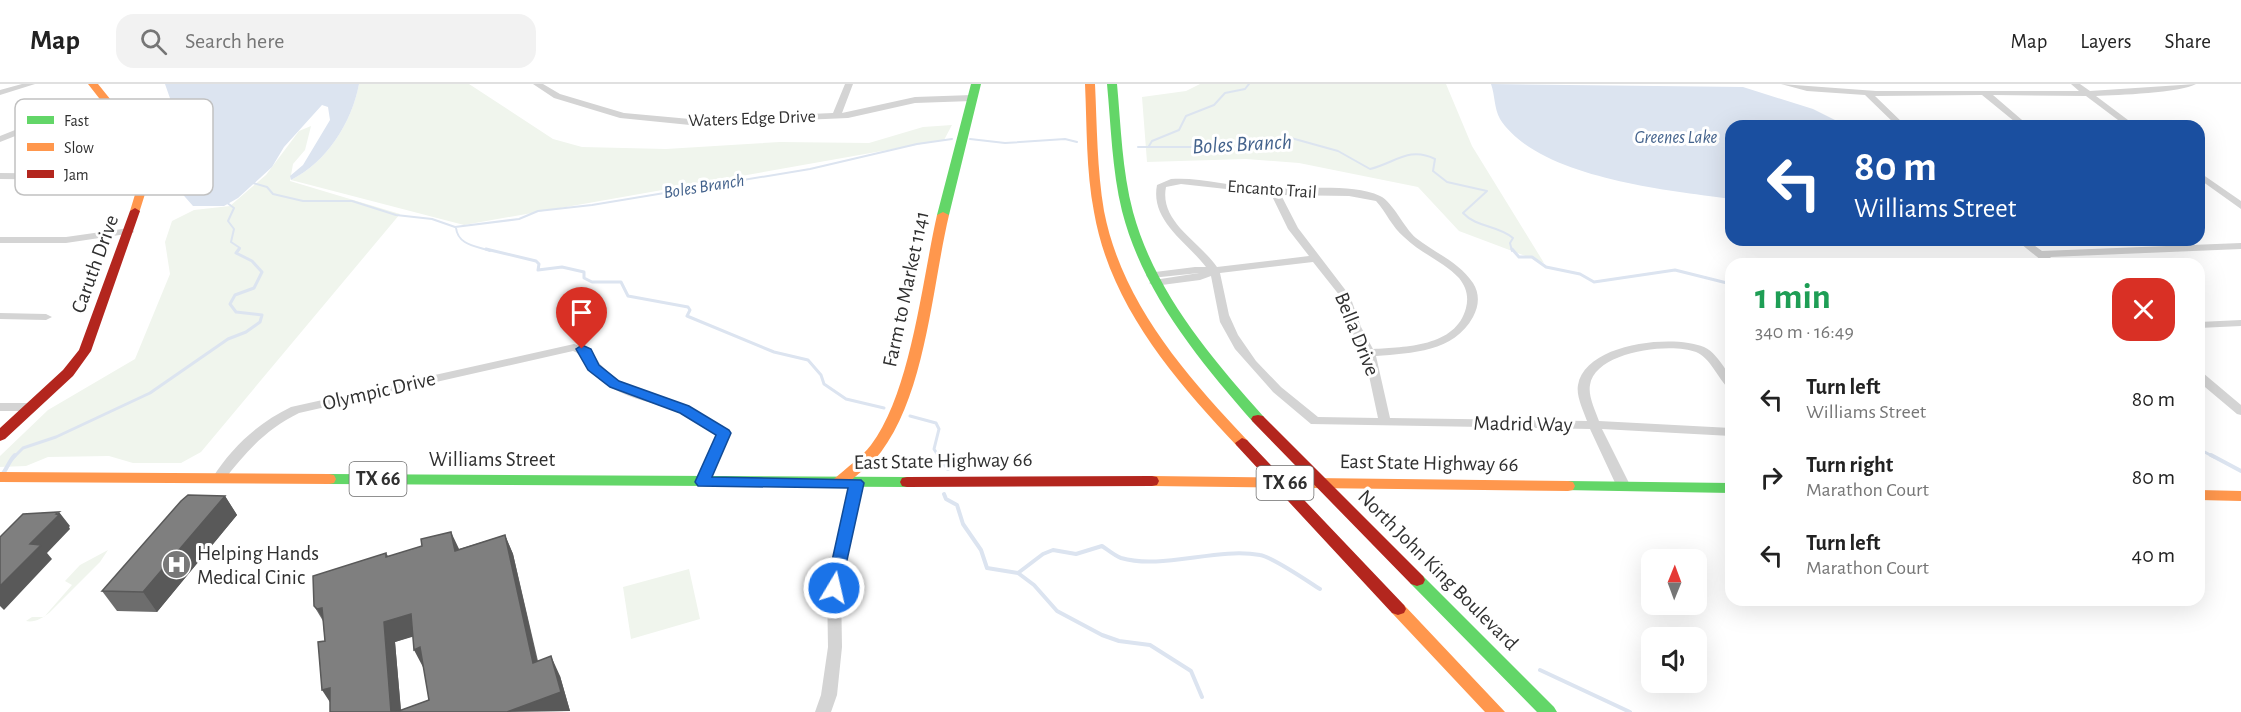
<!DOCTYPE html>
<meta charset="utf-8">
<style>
:root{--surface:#fff;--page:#f2f2f2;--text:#222;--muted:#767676;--line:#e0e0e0}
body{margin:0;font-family:"Alegreya Sans",sans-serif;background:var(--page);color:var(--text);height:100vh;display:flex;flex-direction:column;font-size:22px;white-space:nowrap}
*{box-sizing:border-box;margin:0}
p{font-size:20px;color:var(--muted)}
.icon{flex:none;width:33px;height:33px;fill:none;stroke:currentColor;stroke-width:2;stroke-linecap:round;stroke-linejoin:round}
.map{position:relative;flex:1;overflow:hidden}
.drawer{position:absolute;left:1725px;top:174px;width:480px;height:348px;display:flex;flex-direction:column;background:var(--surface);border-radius:18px;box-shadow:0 6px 24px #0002}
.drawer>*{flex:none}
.guide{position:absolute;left:1725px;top:36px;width:480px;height:126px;border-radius:18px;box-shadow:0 6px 24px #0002;background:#1a4fa0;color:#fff;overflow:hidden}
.needle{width:39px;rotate:1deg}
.tools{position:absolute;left:1641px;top:465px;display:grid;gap:12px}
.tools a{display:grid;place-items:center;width:66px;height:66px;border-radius:12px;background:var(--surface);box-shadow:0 6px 24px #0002;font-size:30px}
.pin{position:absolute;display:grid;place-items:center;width:51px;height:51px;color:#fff;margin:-62px -26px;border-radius:50% 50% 50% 0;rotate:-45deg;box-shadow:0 0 6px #0007}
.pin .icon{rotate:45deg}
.me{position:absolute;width:66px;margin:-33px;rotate:9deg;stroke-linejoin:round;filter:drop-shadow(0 0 4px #0008)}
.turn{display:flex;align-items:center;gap:21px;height:126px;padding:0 30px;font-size:27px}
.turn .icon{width:78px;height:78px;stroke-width:2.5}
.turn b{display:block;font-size:42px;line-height:51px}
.round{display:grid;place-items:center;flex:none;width:63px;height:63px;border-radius:18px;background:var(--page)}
.headline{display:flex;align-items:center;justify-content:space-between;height:102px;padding:0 30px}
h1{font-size:36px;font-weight:700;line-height:45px;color:#1e9e55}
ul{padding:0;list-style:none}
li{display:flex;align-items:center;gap:18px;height:78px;padding:0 30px}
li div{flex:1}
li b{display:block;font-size:22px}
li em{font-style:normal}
header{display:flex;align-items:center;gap:36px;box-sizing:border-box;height:84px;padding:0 30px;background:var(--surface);border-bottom:2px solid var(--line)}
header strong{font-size:28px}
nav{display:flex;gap:33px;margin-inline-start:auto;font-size:21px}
.search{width:420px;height:54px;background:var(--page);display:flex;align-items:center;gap:15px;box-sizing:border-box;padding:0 21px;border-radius:18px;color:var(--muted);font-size:22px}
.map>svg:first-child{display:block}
.green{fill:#f0f5ed}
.water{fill:#dce4f0}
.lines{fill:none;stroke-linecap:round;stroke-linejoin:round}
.stream-far2{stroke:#dce4f0;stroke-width:2}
.stream-far1{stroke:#dce4f0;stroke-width:3}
.stream{stroke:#dce4f0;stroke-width:4}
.street{fill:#d4d4d4;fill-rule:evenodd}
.fast{fill:#63d668;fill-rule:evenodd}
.slow{fill:#ff974d;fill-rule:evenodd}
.jam{fill:#b3261e;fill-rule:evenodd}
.wall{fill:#6d6d6d;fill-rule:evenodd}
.shaded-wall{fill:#595959}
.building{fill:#7f7f7f;stroke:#595959;stroke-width:1.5}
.route{fill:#1a73e8;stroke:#114b97;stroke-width:1.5}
.labels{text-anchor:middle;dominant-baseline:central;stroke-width:6;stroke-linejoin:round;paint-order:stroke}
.far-street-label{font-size:18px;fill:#303030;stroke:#fff}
.far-water-label{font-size:18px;font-style:italic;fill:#43628c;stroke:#fff}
.shield{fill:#fff;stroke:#6e6e6e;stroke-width:1.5}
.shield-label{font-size:20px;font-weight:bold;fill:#303030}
.street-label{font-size:21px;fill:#303030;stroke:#fff}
.poi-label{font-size:21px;fill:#303030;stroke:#fff;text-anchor:start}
.water-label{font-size:22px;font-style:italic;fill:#43628c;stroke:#fff}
.key{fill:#fff;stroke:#c1c1c1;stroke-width:1.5}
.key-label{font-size:16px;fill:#303030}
</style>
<header>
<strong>Map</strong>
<div class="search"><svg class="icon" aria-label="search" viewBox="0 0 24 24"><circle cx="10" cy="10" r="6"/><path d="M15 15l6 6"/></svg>Search here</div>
<nav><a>Map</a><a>Layers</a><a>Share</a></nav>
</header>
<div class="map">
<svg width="2241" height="628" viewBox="0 0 2241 628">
<rect width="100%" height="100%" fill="#fff"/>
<path class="green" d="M359,0H469L553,55L582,63L666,65L780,58L869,59L923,43L952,41L944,56L464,141L291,96C327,78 352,38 359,0Z
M1200,0H1446L1472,62L1544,179L1459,147L1418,103L1299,79L1246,75L1147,78L1142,13L1186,7Z
M311,42L305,66L293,80L290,97L400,130L201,368L181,379H133L109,372L48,373L26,382L0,383V372L48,326L135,275L170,190L165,158L172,137L194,126L230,122L266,91L299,47Z
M108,466L100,478L49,529C43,534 34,539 26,537L32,533H44L72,501L65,497L80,481Z
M689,485L700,535L631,555L623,503Z"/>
<path class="water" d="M165,0H359C352,38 327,78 291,96L290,92L303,81L330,36L328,23L322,21L284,63L272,83L238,114L224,122H193L178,105L176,89L188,65L191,44L172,20Z
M1491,0L1743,3L1813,25L1847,42H1731V115C1667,106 1538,94 1500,35C1494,24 1495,11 1491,0Z"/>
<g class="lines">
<path class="stream-far2" d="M970,55L1005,59L1065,55L1077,58
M1149,62L1152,57L1179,46L1186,32L1214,21L1225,9L1245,5L1249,0
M1138,63H1244L1291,54L1338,67L1370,85C1395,79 1409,62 1435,75L1433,87L1447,98L1487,107L1463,129C1477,144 1498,141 1513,154L1510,159L1512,167
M255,97L253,99L267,103L273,110L303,117H352L396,131L432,135L455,143L519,135L538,127L592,121L810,85L917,60L952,55
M226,118L234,124L228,137L234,145L231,158L240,164L238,167
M456,144C458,161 476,162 490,167"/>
<path class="stream-far1" d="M486,165L536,177L539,180L538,186L562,183L584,188V194L592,198H621L628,212L688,223L690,226L687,232L774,268L808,276L821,291L824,300L846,315L884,324
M1512,165L1519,173H1532L1546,183L1580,190L1594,198L1675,186L1731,200
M910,332L936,339L939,345L934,365L939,373
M2199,365L2214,373
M14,373L23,364L56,353L150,309L228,255L246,248L260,238L262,231L236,228L230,220L235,211L254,204L262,188L252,177L236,169L239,165"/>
<path class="stream" d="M938,371L948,385
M2211,371L2241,387
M0,393C7,386 8,378 15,371
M944,410L946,415L957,421L963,440L981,466L987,484L1018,489L1034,501L1057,527L1102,551L1119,557L1150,561L1191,587L1202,613
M1018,489L1043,470L1053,466L1076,470L1102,462C1108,466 1115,472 1121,474C1162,486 1217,463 1260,471C1273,473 1307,497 1320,505
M1540,586L1630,628"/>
<path class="street" d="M22,0H35L0,11V6Z
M533,0H543L560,10L624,29L690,35L833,29L845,0H853L842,29L915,13L972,11L976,14L972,17L915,19L848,34L690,41L620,34L554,14Z
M1781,0L1876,7H2079L2071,0H2080L2090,7L2196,0C2181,9 2117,11 2096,12L2136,42H2126L2086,12L1993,11L2029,42H2020L1982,11L1875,12L1906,42H1897L1865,11L1807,7Z
M108,15L112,18L111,20L66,32L0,58V52L60,28Z
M2199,88L2241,117V125L2199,95Z
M0,89L93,90L98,93L93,96L0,95Z
M1171,95C1200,93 1229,102 1258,104C1293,107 1349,98 1380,112C1393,118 1404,144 1416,154C1435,169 1459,178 1473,199C1480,210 1479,222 1473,233C1454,268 1412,269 1376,272L1390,334L1587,337C1583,326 1576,312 1578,301C1585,259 1673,250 1704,263C1713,267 1719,276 1724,283C1729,291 1731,294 1731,304L1727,303C1717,292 1710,274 1696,268C1671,258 1595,267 1590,301C1588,312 1595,326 1599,337L1731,344V352L1602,345L1631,403L1629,406H1619L1617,403L1590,345L1311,340L1273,308L1235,265L1220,238L1211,192L1200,196L1154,202L1149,199L1154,196L1199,189L1151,194L1147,193L1146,191L1147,189L1195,183H1206C1187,158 1150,137 1157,101ZM1181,100L1271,110L1288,145L1309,172L1217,183C1200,158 1159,138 1166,103ZM1281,111L1349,112L1376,117C1386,128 1392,143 1404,153C1420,169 1443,177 1459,194C1466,203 1469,212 1466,224C1456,263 1405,263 1373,265L1361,243L1350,212L1298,144ZM1313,178L1340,212L1349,243L1365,273L1378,334L1318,333L1281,303L1256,277L1238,251L1229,231L1220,189Z
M129,144L134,147L133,149L66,159H0V153H66Z
M2016,156H2027L2042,167L2241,159V165L2050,173L2058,180H2046Z
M0,229L46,230L52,233L46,236L0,235Z
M2241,236V242L2199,244V238Z
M574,260L591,266L600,280L620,299L645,309L688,322L728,346L730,349L708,401H698L696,398L717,350C705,342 692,332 677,327C656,319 632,316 612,304C596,294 589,273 573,267L299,329C266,345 246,368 224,396H214L213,393C232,363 258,339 291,323Z
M2199,288L2203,289L2241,321V331L2237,330L2199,298Z
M0,319H31L37,323L31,327H0Z
M856,395L861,396L863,399L841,504L842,563L837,611L831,628H815L821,611L828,563L827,504L849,399L851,396Z"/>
<path class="fast" d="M971,0H981L949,131L943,134L937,131Z
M1107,0H1117C1121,43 1122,86 1133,128C1155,208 1209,271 1263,332L1265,335L1263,338H1253C1199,276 1143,209 1122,127C1112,86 1111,42 1107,0Z
M329,390L907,393L912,394L914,398L912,402L907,403L329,400L324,399L322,395L324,391Z
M1568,397L1731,399V409L1563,406L1561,402L1563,398Z
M1417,490L1423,492L1554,623L1557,628H1537L1411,500L1409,496L1411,492Z"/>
<path class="slow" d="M88,0H98L127,36L150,94L139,129L135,130L130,127L140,94L117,37Z
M1085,0H1095C1097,42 1097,85 1104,127C1122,219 1185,290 1247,356L1249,359L1247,362H1237C1174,295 1110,221 1094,128C1086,86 1087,43 1085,0Z
M943,128L949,131C932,203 926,308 881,368C871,381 856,391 844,403H834L832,399L834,395C846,384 861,374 871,361C911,308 922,197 937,131Z
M0,388L329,390L334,391L336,395L334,399L329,400L0,398Z
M1152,392L1568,397L1573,398L1575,402L1573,406L1568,407L1152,402L1147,401L1145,397L1147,393Z
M2199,406L2241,407V417L2199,416Z
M1398,519L1404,521L1505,628H1485L1392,529L1390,525L1392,521Z"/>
<path class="jam" d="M135,124L140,127L91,267L73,292L5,355L0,357V344L63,286L79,266L130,127Z
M1258,331L1263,332L1423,492L1425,496L1423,500L1417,502L1411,500L1253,338L1251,335L1253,332Z
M1242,354L1247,356L1404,521L1406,525L1404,529L1398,531L1392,529L1237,362L1235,359Z
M1152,392L1157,393L1159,397L1157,401L1152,402L907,403L902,402L900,398L902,394L907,393Z"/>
</g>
<path class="wall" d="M225,412L237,431L157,528L117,527L102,507Z
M505,451L513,470L538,577L560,592L570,627L330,628V619L323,537L314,522L386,469L388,472L459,465ZM413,552L424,585L429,616L401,626L395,558Z"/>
<path class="shaded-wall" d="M225,412L237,431L157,528L143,508Z
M59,428L70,442L69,443L70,445L47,469L52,475L4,526L0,522V502L30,460Z
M451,448L460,467H455Z
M505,451L513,470L542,598L533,579Z
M322,524L329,545L317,525Z
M411,530L422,550L395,558L401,628H391L384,538Z
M420,563L424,585L414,566Z
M551,572L560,592L570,627L507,628Z
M330,604L335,626L322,606Z"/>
<path class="building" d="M188,411L225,412L143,508L102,507L181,417Z
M59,428L56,430L59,431L30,460L41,461L0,502V453L23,430Z
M451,448L455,467L505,451L533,579L551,572L561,608L507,628H396L429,616L420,563L414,566L411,530L384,538L391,628H330V604L322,606L318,558L325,557L322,524L317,525L314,522L313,492L386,469V473L422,462L421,455Z"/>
<path class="route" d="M582,261L591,265L599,281L619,297L689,322L729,346L731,349L712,393L861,396L864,399L840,508H828L826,504L848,404L698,402L695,398L716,351L680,329L610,303L588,286L576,265Z"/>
<defs>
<symbol id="hospital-disc" viewBox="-11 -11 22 22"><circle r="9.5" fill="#787878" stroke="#fff"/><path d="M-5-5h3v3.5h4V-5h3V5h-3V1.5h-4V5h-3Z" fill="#fff"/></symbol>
</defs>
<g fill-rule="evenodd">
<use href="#hospital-disc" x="160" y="464" width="33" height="33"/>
</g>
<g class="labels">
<g class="far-street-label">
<text transform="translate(752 35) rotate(-2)">Waters Edge Drive</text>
<text transform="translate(1272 106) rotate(4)">Encanto Trail</text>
</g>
<g class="far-water-label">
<text x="1676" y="54">Greenes Lake</text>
<text transform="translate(704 103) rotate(-9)">Boles Branch</text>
</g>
<g class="shield">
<rect x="349.5" y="378" width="57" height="34" rx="4.5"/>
<rect x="1256.5" y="382" width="57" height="34" rx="4.5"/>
</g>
<g class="shield-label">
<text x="378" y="395">TX 66</text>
<text x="1285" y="399">TX 66</text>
</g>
<g class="street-label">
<text transform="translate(95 180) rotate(-70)">Caruth Drive</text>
<text transform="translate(906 205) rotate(-78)">Farm to Market 1141</text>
<text transform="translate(1357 250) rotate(68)">Bella Drive</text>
<text transform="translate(379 307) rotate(-13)">Olympic Drive</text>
<text transform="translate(1523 340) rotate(1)">Madrid Way</text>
<text x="492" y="375">Williams Street</text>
<text transform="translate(943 377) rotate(-1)">East State Highway 66</text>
<text transform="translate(1429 379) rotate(1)">East State Highway 66</text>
<text transform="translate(1438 486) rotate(45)">North John King Boulevard</text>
</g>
<g class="poi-label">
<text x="197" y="469">Helping Hands<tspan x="197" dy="24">Medical Cinic</tspan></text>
</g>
<g class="water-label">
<text transform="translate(1242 60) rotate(-3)">Boles Branch</text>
</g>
</g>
<rect x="15" y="15" width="198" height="96" rx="9" class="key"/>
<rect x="27" y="32" width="27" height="8" fill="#63d668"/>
<rect x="27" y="59" width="27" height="8" fill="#ff974d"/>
<rect x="27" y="86" width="27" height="8" fill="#b3261e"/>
<g class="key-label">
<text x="64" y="42">Fast</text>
<text x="64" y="69">Slow</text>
<text x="64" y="96">Jam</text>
</g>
</svg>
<div class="tools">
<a><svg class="needle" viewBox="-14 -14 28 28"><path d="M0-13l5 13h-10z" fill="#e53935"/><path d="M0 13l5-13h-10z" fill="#767676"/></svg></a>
<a><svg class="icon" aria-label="sound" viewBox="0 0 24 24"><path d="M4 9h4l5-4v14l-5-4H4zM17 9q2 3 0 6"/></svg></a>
</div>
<div class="pin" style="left:582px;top:265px;background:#d93025"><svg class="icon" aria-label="arrive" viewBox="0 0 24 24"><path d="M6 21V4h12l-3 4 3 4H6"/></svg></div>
<svg class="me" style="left:834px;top:504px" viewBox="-20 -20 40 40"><circle r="17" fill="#1a73e8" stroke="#fff" stroke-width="3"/><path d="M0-11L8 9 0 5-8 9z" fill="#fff"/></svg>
<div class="guide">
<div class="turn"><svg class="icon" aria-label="left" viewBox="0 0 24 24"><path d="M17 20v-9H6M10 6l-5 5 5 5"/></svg><div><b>80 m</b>Williams Street</div></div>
</div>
<section class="drawer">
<div class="headline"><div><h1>1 min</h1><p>340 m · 16:49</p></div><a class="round" style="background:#d93025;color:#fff"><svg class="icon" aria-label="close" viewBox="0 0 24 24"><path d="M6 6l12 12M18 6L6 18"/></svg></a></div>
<ul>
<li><svg class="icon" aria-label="left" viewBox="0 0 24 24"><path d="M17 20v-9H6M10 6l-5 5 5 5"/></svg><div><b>Turn left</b><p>Williams Street</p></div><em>80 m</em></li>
<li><svg class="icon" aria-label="right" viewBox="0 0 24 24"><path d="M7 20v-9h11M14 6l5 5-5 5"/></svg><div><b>Turn right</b><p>Marathon Court</p></div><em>80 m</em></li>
<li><svg class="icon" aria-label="left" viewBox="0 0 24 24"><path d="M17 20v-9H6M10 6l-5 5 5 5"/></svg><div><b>Turn left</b><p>Marathon Court</p></div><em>40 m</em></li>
</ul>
</section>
</div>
